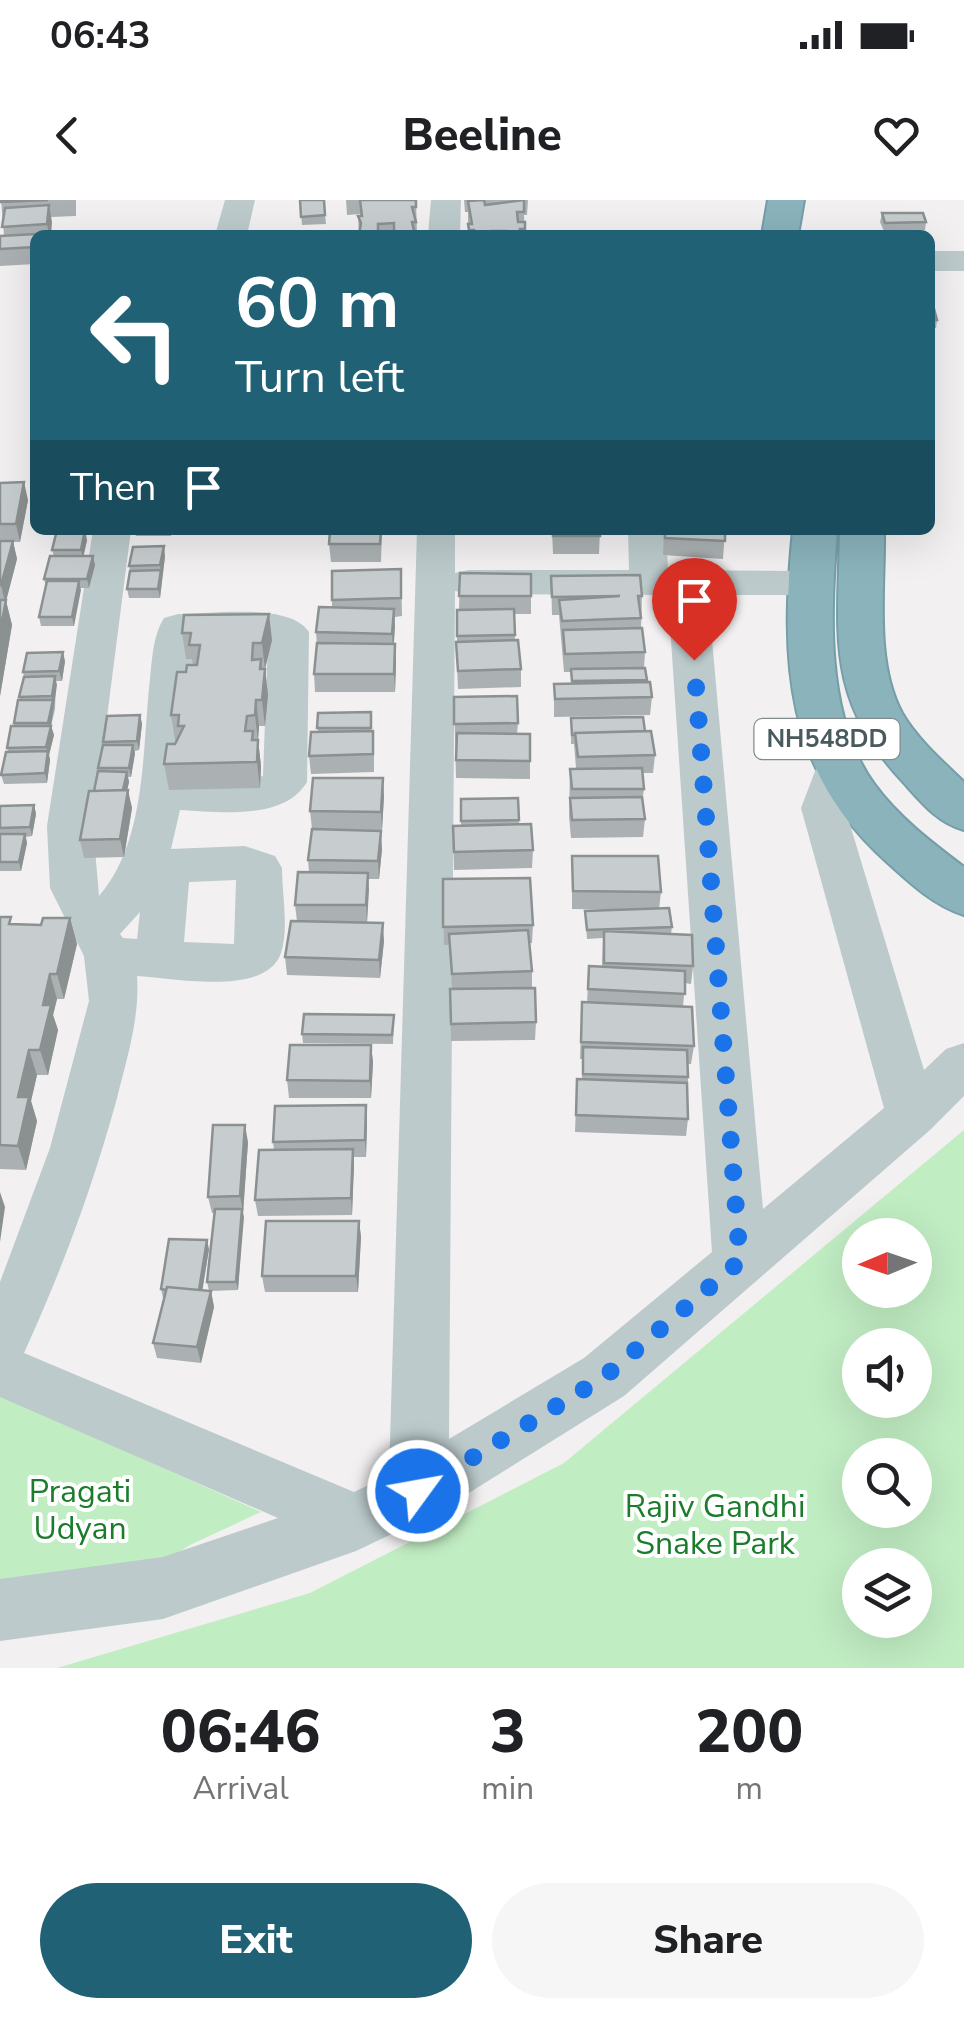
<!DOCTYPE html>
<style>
:root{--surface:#fff;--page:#f6f6f6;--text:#202124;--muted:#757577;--accent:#206176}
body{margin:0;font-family:"Nunito Sans",sans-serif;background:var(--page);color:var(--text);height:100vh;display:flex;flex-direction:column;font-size:38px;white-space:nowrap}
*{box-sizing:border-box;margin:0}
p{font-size:32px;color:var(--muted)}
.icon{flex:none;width:55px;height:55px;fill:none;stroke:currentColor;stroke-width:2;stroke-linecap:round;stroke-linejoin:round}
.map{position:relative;height:1468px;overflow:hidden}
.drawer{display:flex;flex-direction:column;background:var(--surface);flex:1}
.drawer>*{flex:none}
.guide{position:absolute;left:30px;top:30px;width:905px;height:305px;border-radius:15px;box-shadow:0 10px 40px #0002;background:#206176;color:#fff;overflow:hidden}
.needle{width:65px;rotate:268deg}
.controls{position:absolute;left:842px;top:1018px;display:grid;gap:20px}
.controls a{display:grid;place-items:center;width:90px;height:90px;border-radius:50%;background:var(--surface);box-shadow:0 10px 40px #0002;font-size:50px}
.pin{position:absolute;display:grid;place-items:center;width:85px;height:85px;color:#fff;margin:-102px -42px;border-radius:50% 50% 50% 0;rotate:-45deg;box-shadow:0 0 10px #0007}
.pin .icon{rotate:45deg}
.me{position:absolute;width:110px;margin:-55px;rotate:58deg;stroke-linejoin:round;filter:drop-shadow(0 0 8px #0008)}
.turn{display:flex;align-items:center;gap:35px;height:210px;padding:0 40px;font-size:45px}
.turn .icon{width:130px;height:130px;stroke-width:2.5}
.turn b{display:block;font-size:70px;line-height:85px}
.then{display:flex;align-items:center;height:95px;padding:0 40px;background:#0003;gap:20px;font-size:38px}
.eta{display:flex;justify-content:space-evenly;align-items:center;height:170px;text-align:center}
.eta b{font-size:60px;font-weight:800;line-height:70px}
.cta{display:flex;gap:20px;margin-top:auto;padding:20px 40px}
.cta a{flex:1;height:115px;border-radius:60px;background:var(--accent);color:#fff;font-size:40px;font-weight:800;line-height:115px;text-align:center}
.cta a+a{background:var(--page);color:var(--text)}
.status{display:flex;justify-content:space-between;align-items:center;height:70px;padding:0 50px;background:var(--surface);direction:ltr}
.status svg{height:28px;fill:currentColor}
header{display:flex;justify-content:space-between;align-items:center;height:130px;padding:0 40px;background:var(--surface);font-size:45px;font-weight:800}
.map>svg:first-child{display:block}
.green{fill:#c1edc3;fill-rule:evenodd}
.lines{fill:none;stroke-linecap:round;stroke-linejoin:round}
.highway-casing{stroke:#759ea8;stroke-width:4}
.minor{fill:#bccacc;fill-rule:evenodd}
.highway{fill:#8ab3bc;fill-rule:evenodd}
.wall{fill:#abb0b2}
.shaded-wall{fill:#8b9091}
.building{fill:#c7cdcf;stroke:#8b9091;stroke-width:2.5;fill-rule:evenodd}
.route{stroke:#1a73e8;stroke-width:18;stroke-dasharray:0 32.4}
.labels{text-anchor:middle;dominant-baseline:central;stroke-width:8;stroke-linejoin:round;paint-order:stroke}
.shield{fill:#fff;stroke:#808c8e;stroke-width:2.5}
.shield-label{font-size:25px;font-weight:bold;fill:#495a5d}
.near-park-label{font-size:32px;fill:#1b7c2c;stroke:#fff}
</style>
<div class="status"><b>06:43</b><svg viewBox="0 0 49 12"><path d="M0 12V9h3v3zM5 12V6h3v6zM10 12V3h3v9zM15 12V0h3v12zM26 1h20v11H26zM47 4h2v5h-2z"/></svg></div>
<header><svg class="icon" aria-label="back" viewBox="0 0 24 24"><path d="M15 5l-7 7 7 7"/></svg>Beeline<svg class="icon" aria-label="heart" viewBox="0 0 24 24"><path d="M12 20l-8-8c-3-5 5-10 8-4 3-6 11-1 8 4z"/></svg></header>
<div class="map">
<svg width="964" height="1468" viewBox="0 0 964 1468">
<rect width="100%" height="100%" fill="#f2f0f1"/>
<path class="green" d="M964,930V1468H57L310,1393L564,1263ZM860,1035H915V1090H860ZM860,1145H915V1200H860ZM860,1255H915V1310H860ZM860,1365H915V1420H860Z
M0,1181L141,1258L261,1312L190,1345L160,1365L0,1400Z"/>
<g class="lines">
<defs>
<path id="highway" d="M768,0H804L798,35H762Z
M793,330H837C831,411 824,514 874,584C898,617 932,643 964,667V715C935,706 911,684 888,663C784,571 780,460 793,330Z
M840,330H884C885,387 874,461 902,513C917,539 942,561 964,582V630C938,623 922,603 904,583C825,499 838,437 840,330Z"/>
</defs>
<use href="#highway" class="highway-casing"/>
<path class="minor" d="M225,0H255L247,35H215Z
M431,0H461L460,35H428Z
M930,51H964V71H930Z
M93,330H131L93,626L99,696C147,641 142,549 150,479C152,459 153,435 164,418L178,414C211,414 290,402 309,432L307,582C284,621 219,612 180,610L171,649L245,646L275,656L282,668C282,693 289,730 281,753C266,797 174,778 137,776C140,817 127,858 117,898C93,986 62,1070 24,1153L354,1292L389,1275L417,330H455V373L469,370H629L628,330H666L668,370L810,371L824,374L830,383L824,392L810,395H708L763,1009L884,908L801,608L822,553L837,549L852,553L859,564L845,608L924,870L946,849L964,843V896L930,930L624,1196L440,1311L356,1351L163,1419L0,1441V1379L163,1357L278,1318L0,1197V1082L50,948L89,801L84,756L50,688L47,626ZM455,391L469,394L668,395L712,1052L584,1158L449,1239ZM268,439L263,576L245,580L184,579L196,440ZM236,680L234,744L184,742L189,682ZM140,712L137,739L123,738L120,734Z"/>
<use href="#highway" class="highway"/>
</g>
<path class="wall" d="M1,0H76V16L51,17V33L35,35V64L0,66V36H4Z
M300,0L325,15L326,24L302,25Z
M346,0H416L417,35H359L358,16H360V14L347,15Z
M464,0H528L527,15H524L525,35H468V12H465Z
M882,13L926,22L925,30L884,31L880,22Z
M930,108L937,120L936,128H930Z
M0,283L28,300L20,342H13L17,359L6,401L12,425L0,496Z
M134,330H172L171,336H136Z
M330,330H382L381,362H331L329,344Z
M552,330H600L599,354H553Z
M664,330H725L723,359L663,355Z
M87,340L83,356L95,365L89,388H80L74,426H41L39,417L46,387L44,379L54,356L52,350Z
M165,356L160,398H129L127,389L130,371L129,366Z
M401,369L402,416L395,417L394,444H395L396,462L395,492H315L314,474L317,445L316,432L332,408V400Z
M460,373L531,374V414H514L515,441L521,469V487L458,489L456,442H457V410H459Z
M551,376L642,396L641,428L645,452L644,468L652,497L650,515L554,517V484H571V472H564L559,415H552Z
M184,415L272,440L265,469H262H265L268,495L265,526H259L258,540L261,566L260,588L169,590L164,564L177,541L175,540L171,515L186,472L193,465L192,459H186L182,433Z
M65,461L62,481H56L55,509L51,526L54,535L49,555L50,560L47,583L4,584L1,575L8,552L7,548L14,526V523L20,500L19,497L24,477L23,472Z
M454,497L518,523L517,534L530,561V579L456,578Z
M371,512V531H373L374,549V572L311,574L309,556L318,532V513Z
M140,515L142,524L139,550L135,551L131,577H128L129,582L127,590L132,608L124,657L84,658L80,640L99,571L98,568L103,542Z
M571,518L645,531L655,555L653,573H642L644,589L642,602L645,619L643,637L571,638L569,616L570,569L576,568L574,544H571Z
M384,596L382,630L312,629L310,611Z
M518,598L519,625L533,650L532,668L454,670L453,626H461V599Z
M34,605L36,614L32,636L26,637L27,643L21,671H0V606Z
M382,649L379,679H368L367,723L384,741L380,778L287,775L285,757L297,721L295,705L309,672L308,660Z
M572,656L661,692L659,709L672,727L671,734L693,766L691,784L685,783L683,807L694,846L691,864H688V919L686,936L575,932L577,879H582V859H580L582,802L587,803L589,766L602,767L603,738L587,739L585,711L636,710L572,709Z
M443,679L533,725L532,743H530L532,771V788L536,822L535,840L451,841L450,789H452L450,745H444Z
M0,717L13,724L41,725L70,718L77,744L64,799H57L53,815L58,830L48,875H37L31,901L37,921L26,970L0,969Z
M394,815L393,844L303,843L302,834Z
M371,845L373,862L371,898H289L287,880Z
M366,905L367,922L366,957H354L352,1015L258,1016L255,1000L274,950L273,942Z
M248,942L238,1090L209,1091L207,1082L214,1013H212L208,997Z
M359,1021L361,1037L358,1092H265L262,1076Z
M209,1049L202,1091H211L214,1107L201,1163L157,1158L153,1143L164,1098H163L161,1089Z"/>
<path class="shaded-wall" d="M49,5L52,22L51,35H49L47,24Z
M24,282L28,300L20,342L16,324Z
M85,330L87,340L83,359L81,350Z
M13,341L17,359L6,401L12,425L0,496V432L5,402L1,385Z
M164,346L165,356L160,398L158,389L161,372L160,365Z
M93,356L95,365L89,388L87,379Z
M79,381L81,390L74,426L72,417Z
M394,409L395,427L393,452L392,434Z
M269,414L272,440L265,469L262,443Z
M395,444L396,462L395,492L394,474Z
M63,452L65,461L62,481L59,471Z
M261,459L263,482L265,469L268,495L265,526L262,500Z
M55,476L57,485L51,526L54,535L49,555L50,560L47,583L45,573L48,553L46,547L50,532L48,523Z
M256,500L259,526L258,541L255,515Z
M140,515L142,524L139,550L137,541Z
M258,540L261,566L260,588L257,562Z
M133,545L135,554L131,577L129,568Z
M127,572L129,582L124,604L122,595Z
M383,578L384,596L382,630L381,612Z
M128,590L132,608L124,657L120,639Z
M34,605L36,614L32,636L30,627Z
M381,631L382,649L379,679L378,661Z
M25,634L27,643L21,671L19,662Z
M368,673L369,690L367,723L366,705Z
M70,718L77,744L64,799L57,774Z
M383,723L384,741L380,778L379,760Z
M50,774L57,799L53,815L58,830L48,875L40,850L43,805Z
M371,845L373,862L371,898L370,881Z
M29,850L37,875L31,901L37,921L26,970L18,946V897Z
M366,905L367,922L366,957L365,940Z
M245,925L248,942L243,1012L240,996Z
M353,949L354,966L352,1015L351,998Z
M0,992L5,1007L0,1042Z
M242,1009L244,1017L238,1090L236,1082Z
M359,1021L361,1037L358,1092L356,1076Z
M207,1040L209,1049L201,1099L199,1091Z
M211,1091L214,1107L201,1163L197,1147Z"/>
<path class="building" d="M1,0H48L0,2Z
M300,0H324L325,15L301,17Z
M360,0H416V7H412L416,22H412L415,35H359L361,23L358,16H362ZM394,23V32H378V24Z
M484,0L485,5L524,0V12H517L518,22H525V29H520V35H506V31H491V35H474V30H469L468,24H472L468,1Z
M49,5L47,24L2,27L5,8Z
M882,13H923L926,22L885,23Z
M72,32L71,35H35V47L0,49V36Z
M930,108L934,109L937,120H930Z
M24,282L16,324H0V283Z
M57,330H85L81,350H52Z
M330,330H381L380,344H329Z
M553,330H600V336H553Z
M665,330H725V341L665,338Z
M0,341H13L1,385H0Z
M164,346L160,365L129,366L133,347Z
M50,356H93L87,379H44Z
M401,369V398L332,400V371Z
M161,370L158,389H127L130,371Z
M460,373L531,374V396H459Z
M640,375L642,396H638L641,418L562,421L559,400L620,396L552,397L551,376Z
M47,381H79L72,417H39Z
M0,400H6L0,432Z
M319,407L394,409L392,434L316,432Z
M514,409L515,435L457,436V410Z
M269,414L262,443H253L252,460L261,459L260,469H265L262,500H256L255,515L247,516L245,531H253L252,540H258L257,562L164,564L167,544H175L184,526H178L179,515H171L177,472H186L187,465H197L200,445H189L191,433H182L184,415Z
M642,428L645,452L565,454L563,430Z
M518,440L521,469L458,471L456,442Z
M317,443L395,444L394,474H314Z
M63,452L59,471L23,472L27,453Z
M645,468L647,480L572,481L571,469Z
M55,476L52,496L19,497L24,477Z
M650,482L652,497L555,499L554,484Z
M517,496L518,523L454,524V497Z
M18,500H53L48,523H14Z
M371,512V528H317L318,513Z
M140,515L137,541L103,542L107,516Z
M643,517L645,531L575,533V535H572L571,518Z
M11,526H51L46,547L7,548Z
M373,531V554L309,556L311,532Z
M651,531L655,555L578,557L575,533Z
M457,533L530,534V561L456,560Z
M103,545H133L129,568H98Z
M48,551L45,573L1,575L6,552Z
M642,568L644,589H572L570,569Z
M98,571L127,572L123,590L94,591Z
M313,578H383L381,612L310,611Z
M128,590L120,639L80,640L89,591Z
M642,597L645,619L572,620L570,598Z
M518,598L519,620L461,621V599Z
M34,605L30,627L0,628V606Z
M531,624L533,650L454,652L453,626Z
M312,629L381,631L378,661L308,660Z
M0,634H25L19,662H0Z
M572,656H658L661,692L573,691Z
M298,672L368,673L366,705H295Z
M530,678L533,725L443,727V679Z
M669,708L672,727L587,730L585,711Z
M0,717H11L9,724L41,725L43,718H70L57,774H50L43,805H51L40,850H29L18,897H29L18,946L0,945Z
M291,721L383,723L379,760L285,757Z
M528,730L532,771L452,774L449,734Z
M604,731L692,735L693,766L604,763Z
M589,766L685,771V794L588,789Z
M535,788L536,822L451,824L450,789Z
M582,802L692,807L694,846L581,842Z
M304,814L394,815L392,835L302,834Z
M290,845H371L370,881L287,880Z
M583,847L687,850L688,877L583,874Z
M577,879L687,883L688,919L576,915Z
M366,905L365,940L273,942L275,906Z
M213,925H245L240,996L208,997Z
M353,949L351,998L255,1000L259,950Z
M215,1009H242L236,1082H207Z
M266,1021H359L356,1076H262Z
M169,1039L207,1040L199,1090L167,1087L166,1090L161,1089Z
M167,1087L211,1091L197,1147L153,1143Z"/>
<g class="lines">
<path class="route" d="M418,1291L604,1177L740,1061L694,460"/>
</g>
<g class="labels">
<rect class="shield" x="754.5" y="519" width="145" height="40" rx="8"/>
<g class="shield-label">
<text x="827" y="539">NH548DD</text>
</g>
<g class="near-park-label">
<text x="80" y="1291">Pragati<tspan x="80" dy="37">Udyan</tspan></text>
<text x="715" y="1306">Rajiv Gandhi<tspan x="715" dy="37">Snake Park</tspan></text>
</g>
</g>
</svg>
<div class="controls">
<a><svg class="needle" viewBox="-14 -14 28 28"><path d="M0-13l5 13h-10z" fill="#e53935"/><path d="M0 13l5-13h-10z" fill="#757577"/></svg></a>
<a><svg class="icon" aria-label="sound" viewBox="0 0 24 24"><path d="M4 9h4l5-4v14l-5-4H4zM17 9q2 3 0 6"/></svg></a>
<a><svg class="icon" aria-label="search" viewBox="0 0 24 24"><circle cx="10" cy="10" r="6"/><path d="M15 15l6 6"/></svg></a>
<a><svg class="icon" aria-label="layers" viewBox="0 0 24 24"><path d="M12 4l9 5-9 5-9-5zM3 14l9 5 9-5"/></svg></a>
</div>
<div class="pin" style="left:694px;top:460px;background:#d93025"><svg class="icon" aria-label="arrive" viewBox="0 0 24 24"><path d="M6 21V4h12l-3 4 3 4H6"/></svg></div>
<svg class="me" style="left:418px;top:1291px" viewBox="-20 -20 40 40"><circle r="17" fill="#1a73e8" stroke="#fff" stroke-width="3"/><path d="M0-11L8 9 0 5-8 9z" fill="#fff"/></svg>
<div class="guide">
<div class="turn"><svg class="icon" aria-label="left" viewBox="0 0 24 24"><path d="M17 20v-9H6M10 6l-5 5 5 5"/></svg><div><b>60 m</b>Turn left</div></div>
<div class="then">Then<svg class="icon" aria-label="arrive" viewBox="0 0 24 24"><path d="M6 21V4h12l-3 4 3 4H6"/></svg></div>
</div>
</div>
<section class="drawer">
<div class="eta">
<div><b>06:46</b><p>Arrival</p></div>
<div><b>3</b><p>min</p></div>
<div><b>200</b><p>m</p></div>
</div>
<div class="cta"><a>Exit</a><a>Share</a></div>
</section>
